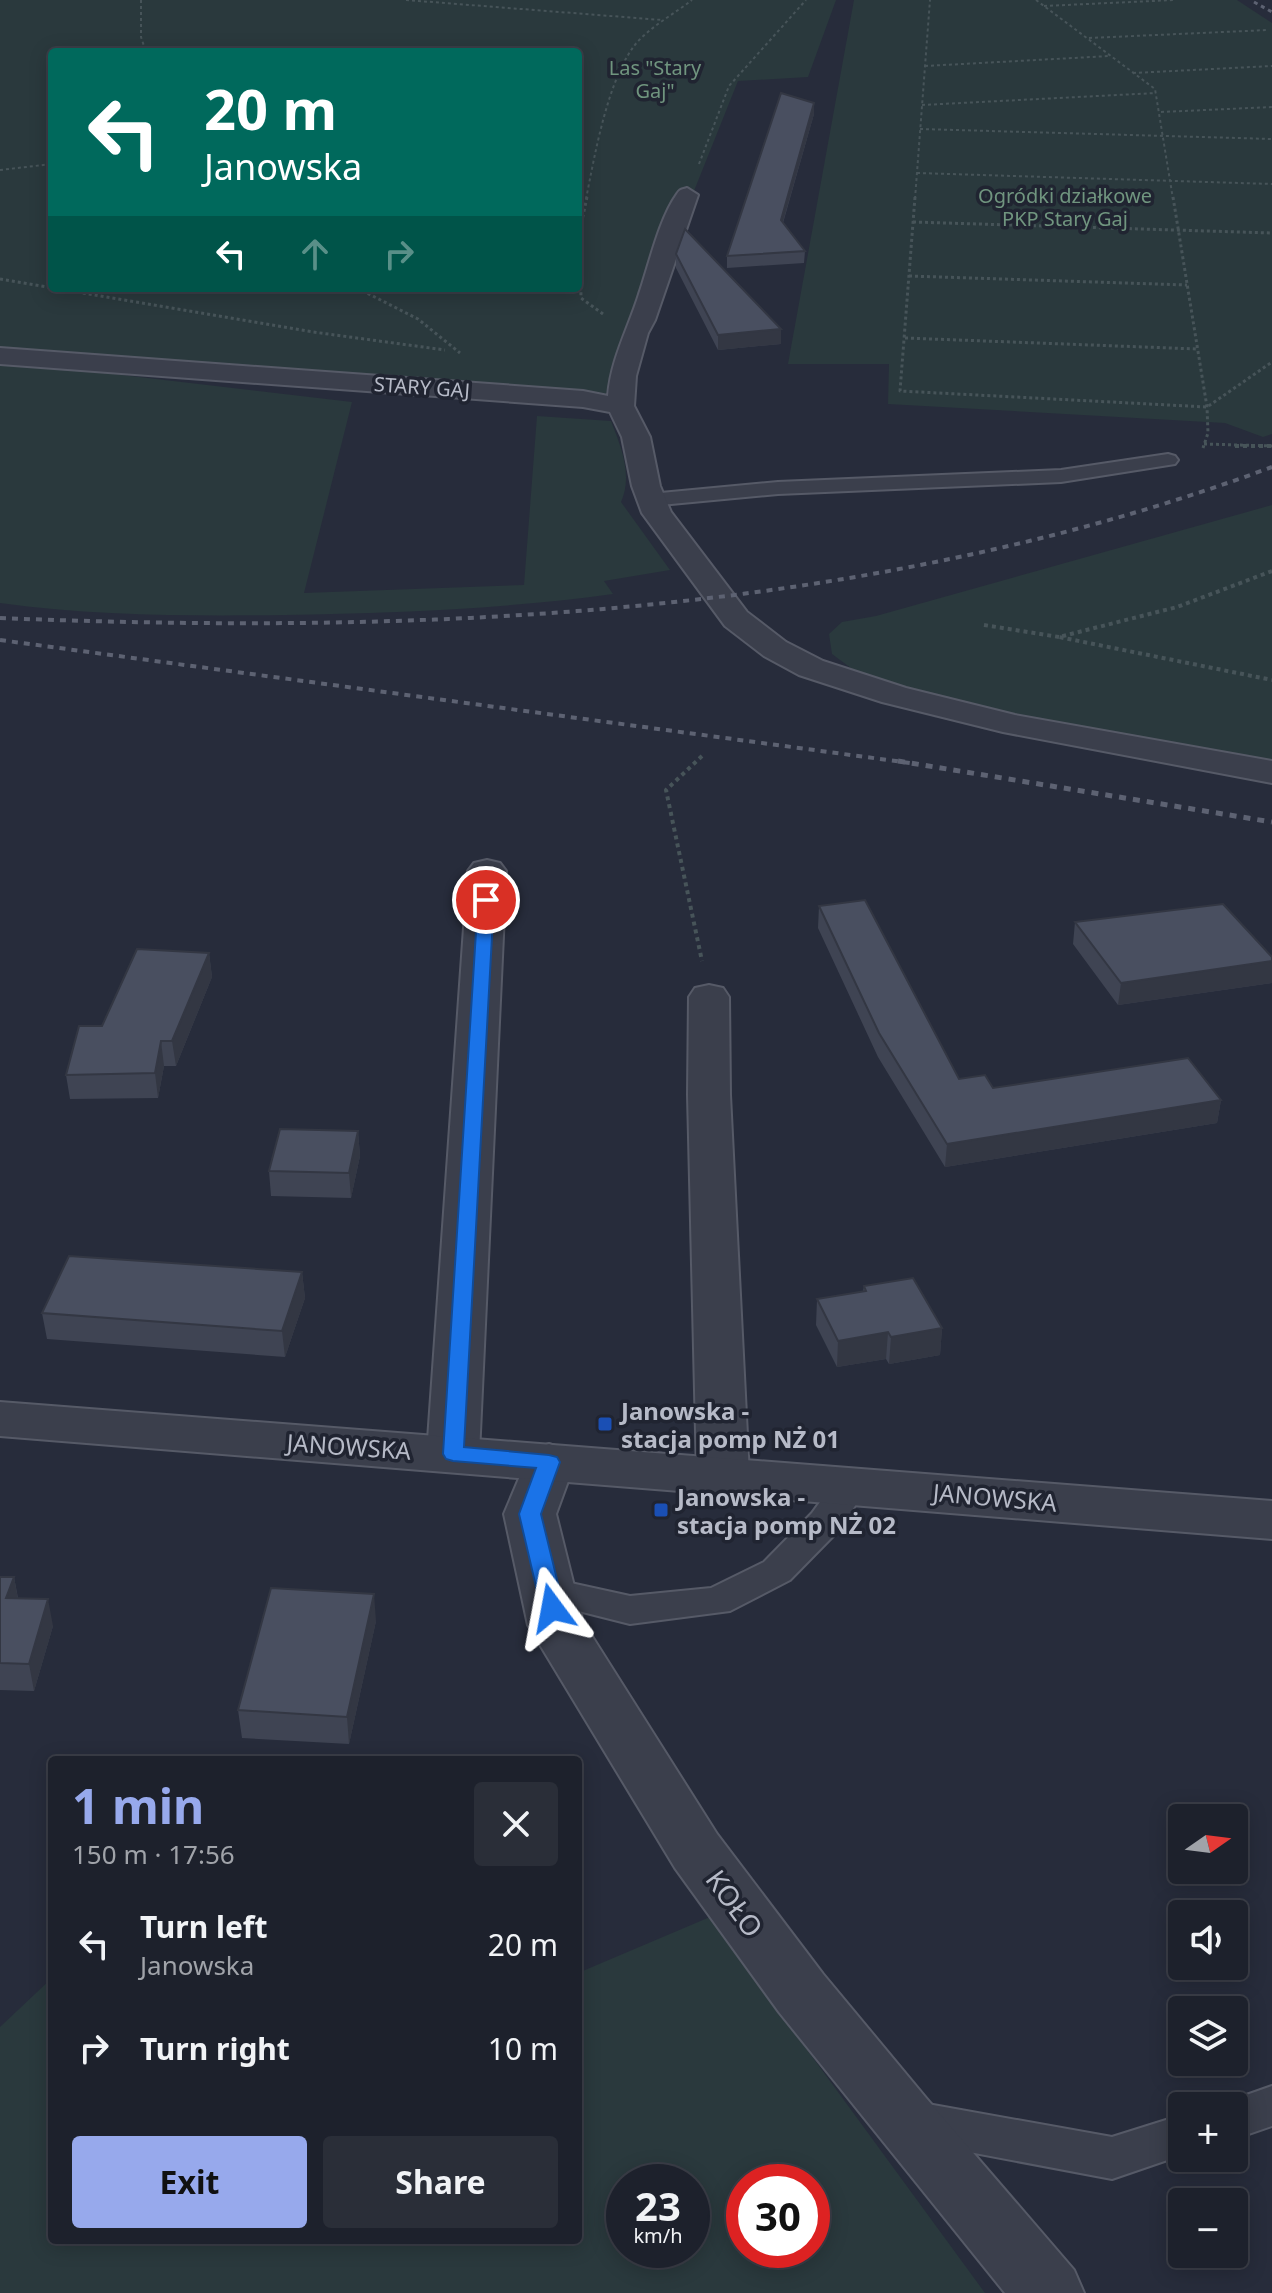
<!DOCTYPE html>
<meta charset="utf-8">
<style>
:root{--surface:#1d212c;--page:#2a2e38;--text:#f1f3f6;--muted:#a0a3a9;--line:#3b3e48;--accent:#97a9ec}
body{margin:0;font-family:"Noto Sans",sans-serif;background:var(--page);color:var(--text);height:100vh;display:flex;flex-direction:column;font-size:30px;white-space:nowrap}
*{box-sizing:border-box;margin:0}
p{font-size:26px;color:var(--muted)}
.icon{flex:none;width:44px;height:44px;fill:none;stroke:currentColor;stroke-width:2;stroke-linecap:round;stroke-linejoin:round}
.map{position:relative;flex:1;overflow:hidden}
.sheet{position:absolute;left:48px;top:1756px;width:534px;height:488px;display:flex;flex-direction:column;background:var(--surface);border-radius:8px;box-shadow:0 4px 20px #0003,0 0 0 2px var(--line)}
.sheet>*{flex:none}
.guide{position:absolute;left:48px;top:48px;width:534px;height:244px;border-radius:8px;box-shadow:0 4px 20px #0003,0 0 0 2px var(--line);background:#00695c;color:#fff;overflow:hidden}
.needle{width:52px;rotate:76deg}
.buttons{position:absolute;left:1168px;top:1804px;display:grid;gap:16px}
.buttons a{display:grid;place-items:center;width:80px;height:80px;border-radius:8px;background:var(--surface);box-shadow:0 4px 20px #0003,0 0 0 2px var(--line);font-size:40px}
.speed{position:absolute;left:606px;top:2164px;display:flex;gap:16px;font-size:40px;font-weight:700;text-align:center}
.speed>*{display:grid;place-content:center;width:104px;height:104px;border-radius:50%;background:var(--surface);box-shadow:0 4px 20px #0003,0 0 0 2px var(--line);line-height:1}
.speed small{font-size:20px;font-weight:400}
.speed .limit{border:12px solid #d22;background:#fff;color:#111}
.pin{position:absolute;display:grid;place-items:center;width:68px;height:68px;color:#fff;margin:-34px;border:4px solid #fff;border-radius:50%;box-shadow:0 2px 8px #0007}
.me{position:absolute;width:88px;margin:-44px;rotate:347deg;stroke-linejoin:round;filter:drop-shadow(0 0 6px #0008)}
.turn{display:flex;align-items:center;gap:28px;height:168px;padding:0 24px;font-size:36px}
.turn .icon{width:104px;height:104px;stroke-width:2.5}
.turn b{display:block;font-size:56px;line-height:68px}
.lanes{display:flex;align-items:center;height:76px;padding:0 24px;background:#0003;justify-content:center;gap:40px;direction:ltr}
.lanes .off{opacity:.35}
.round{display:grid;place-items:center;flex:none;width:84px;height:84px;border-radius:8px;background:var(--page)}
.head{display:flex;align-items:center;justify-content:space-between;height:136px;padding:0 24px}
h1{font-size:48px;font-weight:700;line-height:60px;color:var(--accent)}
.action{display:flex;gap:16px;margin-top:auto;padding:16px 24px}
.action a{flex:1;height:92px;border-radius:8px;background:var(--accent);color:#111;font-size:32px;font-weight:700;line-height:92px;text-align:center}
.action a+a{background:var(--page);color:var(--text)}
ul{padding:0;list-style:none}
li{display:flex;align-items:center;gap:24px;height:104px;padding:0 24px}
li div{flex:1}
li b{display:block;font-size:30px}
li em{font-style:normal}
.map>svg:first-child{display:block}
.green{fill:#2a393d;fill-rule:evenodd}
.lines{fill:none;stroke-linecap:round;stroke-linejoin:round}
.service-casing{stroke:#565a67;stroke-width:4}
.minor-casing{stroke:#565a67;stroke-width:4}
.tertiary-casing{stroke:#565a67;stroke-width:4}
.path-far2{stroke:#475459;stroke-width:2;stroke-dasharray:3 3;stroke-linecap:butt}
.path-far1{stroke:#475459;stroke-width:3;stroke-dasharray:3 3;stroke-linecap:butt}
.path{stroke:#475459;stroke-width:4;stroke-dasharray:4 4;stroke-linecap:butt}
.service{fill:#3b3f4c;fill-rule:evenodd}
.minor{fill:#3b3f4c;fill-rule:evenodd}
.tertiary{fill:#3b3f4c;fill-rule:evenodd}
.rail-far2{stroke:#5d6272;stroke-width:3;stroke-dasharray:4 4;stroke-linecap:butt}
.rail-far1{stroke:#5d6272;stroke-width:4;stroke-dasharray:6 6;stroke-linecap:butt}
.rail{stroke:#5d6272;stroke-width:5;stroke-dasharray:7 7;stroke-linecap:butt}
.wall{fill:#3f4453}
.shaded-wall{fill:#333743}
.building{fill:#494f60;stroke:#333743;stroke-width:2}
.route{fill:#1a73e8;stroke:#114b97;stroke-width:2}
.transit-dot{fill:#1a4fb4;stroke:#202431;stroke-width:3}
.labels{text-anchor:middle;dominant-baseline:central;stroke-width:7;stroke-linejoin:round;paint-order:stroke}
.far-park-label{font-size:20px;fill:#70957f;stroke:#202431}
.far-street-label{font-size:20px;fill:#b6bac7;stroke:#202431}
.poi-label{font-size:24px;font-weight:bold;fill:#b6bac7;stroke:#202431;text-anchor:start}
.street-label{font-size:24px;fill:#b6bac7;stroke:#202431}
.near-street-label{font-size:28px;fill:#b6bac7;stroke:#202431}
</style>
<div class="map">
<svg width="1272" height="2293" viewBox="0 0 1272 2293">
<rect width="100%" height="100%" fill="#272c3b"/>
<path class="green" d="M0,0H836L808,77L738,81L682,221L614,368L606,394L0,353ZM52,52H578V288H52Z
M854,0H1237L1272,23V434L1263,437L1225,423L888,404L889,364H788Z
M3,361L352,402L304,593L524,585L537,416L611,421C621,447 633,475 621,502L670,570L604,581L613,594C504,609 395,613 285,615C190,616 94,616 0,603V366Z
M1272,505V764L1010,716L863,677L832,654L829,634L842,622L876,616Z
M710,1917L985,2293H0V2027L52,1978V2240H578V1973ZM624,2182H692V2250H624ZM744,2182H812V2250H744Z"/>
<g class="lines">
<defs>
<path id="service" d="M1168,454L1175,456L1178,460L1175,464L1061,482L778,494L650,506L640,500L650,494L778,482L1061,470Z
M851,1473L863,1476L869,1485L838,1531L790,1580L730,1611L630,1624L535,1600L529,1591L535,1582L548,1578L630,1596L711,1588L764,1562L812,1513L839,1476Z
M1272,2086V2126L1234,2139V2106L1218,2105Z
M911,2101L1112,2137L1182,2115V2155L1112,2179L911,2141L895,2135L888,2121L895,2107Z"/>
<path id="minor" d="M687,188L698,195L655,320L648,333L636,376L634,406L650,437L660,486L671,512L747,612L786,642L823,661L906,688L1015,715L1272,761V783L1003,732L882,702L799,675L764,656L725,626L642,513L632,486L622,437L610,412L583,407L0,364V348L583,391L608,396C611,359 628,329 639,294C649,265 659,219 677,194C680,189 681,190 687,188Z
M487,860L500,863L506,871L479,1454L471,1466L453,1471L435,1466L427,1454L468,871L474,863Z
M709,985L723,988L729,997L730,1095L749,1475L741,1488L723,1493L705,1488L697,1475L688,1095L689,997L695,988Z
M549,1444L567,1450L575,1462L556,1514L583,1622L717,1834L823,1974L926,2098L1074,2270L1084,2293H1005L779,2012L675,1868L528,1625L504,1514L531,1450Z"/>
<path id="tertiary" d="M0,1402L1272,1501V1539L0,1436Z"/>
</defs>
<use href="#service" class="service-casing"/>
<use href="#minor" class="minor-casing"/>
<use href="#tertiary" class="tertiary-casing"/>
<path class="path-far2" d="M141,0V37L146,52
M406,0L662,20
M1036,0L1155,89L1173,199
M1044,6L1174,0
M1089,38L1268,30
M925,66L1110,56
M1133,73L1272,66
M922,105L1156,93
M1161,112L1272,107
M920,129L1272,139
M699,164L729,86L806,0
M0,170L52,164
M917,173L1272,184
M586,199C595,154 607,83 634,46C648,28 674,14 692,0
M915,199L930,0"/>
<path class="path-far1" d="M587,197L580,230L581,298L603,314
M915,197L900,391L1207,407L1272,362
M1173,197L1207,407L1208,433L1203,448
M913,222L1272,233
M909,276L1187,285
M0,279L313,332L445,350
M357,288L418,319L460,353
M905,338L1197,349
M1204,444L1272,446"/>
<path class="path" d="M1235,446H1272
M1272,571L1177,607L1059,637L1272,680
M984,625L1059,637
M702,756L666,790L702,961"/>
<use href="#service" class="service"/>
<use href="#minor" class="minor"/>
<use href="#tertiary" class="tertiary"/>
<path class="rail-far2" d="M1254,2L1272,12"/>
<path class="rail-far1" d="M0,618C426,635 868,617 1272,467
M0,640L910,763"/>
<path class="rail" d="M898,761L1272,822"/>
</g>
<path class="wall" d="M814,103V114L783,223L805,251L804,263L727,268V256Z
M676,254L781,344L718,350L676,268Z
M819,906L959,1079L993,1088L1221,1100L1217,1123L945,1167L878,1057L818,928Z
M1075,922L1272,983L1118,1005L1073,944Z
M209,953L212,977L176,1066H164L158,1098L70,1099L66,1075L102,1026Z
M358,1131L360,1156L351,1198L271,1196L269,1171Z
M302,1272L305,1298L285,1357L47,1339L42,1313Z
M864,1286L942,1328L940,1355L889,1364L886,1359L837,1367L816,1325L817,1299L863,1291Z
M0,1577H14L18,1598L53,1626L34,1691L0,1690Z
M376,1621L349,1744L242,1738L238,1710Z"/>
<path class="shaded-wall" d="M814,103V114L780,232L781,220Z
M781,329V344L718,350V335Z
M209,953L212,977L176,1066L172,1041Z
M1272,961V983L1118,1005L1121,983Z
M161,1041L164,1066L158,1098L155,1073Z
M1221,1100L1217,1123L945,1167L947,1144Z
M358,1131L360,1156L351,1198L349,1173Z
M302,1272L305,1298L285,1357L282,1331Z
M942,1328L940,1355L889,1364L891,1337Z
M888,1332L886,1359L837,1367L838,1341Z
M14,1577L19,1605L6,1598Z
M374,1594L376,1621L349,1744L347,1717Z
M48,1599L53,1626L34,1691L29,1664Z"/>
<path class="building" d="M781,93L814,103L781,220L805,251L727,256Z
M685,229L781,329L718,335L676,254Z
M865,900L959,1079L985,1075L993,1088L1188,1058L1221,1100L947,1144L879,1033L819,906Z
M1223,904L1272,957V961L1121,983L1075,922Z
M137,949L209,953L172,1041H161L155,1073L66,1075L79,1026H102Z
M280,1129L358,1131L349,1173L269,1171Z
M69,1256L302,1272L282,1331L42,1313Z
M913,1278L942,1328L891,1337L888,1332L838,1341L817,1299L866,1291L864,1286Z
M0,1577H14L6,1598L48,1599L29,1664L0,1663Z
M271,1588L374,1594L347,1717L238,1710Z"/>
<path class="route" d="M486,896L494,900L464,1447L549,1455L557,1457L560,1462L541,1514L564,1608L560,1614L552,1616L544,1614L541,1608L519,1514L536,1468L453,1461L446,1459L443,1454L478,900Z"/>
<g class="transit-dot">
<rect x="597" y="1416" width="16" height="16" rx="4"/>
<rect x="653" y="1502" width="16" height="16" rx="4"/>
</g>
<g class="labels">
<g class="far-park-label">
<text x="655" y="67">Las "Stary<tspan x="655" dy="23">Gaj"</tspan></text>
<text x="1065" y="195">Ogródki działkowe<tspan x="1065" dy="23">PKP Stary Gaj</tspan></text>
</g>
<g class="far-street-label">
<text transform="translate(422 387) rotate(4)">STARY GAJ</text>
</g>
<g class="poi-label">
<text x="621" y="1410">Janowska -<tspan x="621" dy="28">stacja pomp NŻ 01</tspan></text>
<text x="677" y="1496">Janowska -<tspan x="677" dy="28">stacja pomp NŻ 02</tspan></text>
</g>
<g class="street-label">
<text transform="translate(349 1446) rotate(4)">JANOWSKA</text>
<text transform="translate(995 1497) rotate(5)">JANOWSKA</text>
</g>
<g class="near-street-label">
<text transform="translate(735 1903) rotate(54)">KOŁO</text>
</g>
</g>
</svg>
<div class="buttons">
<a><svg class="needle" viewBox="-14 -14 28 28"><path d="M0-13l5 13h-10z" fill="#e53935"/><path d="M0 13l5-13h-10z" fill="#a0a3a9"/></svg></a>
<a><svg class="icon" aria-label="sound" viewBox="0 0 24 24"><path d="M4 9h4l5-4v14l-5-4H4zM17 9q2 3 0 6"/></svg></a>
<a><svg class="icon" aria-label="layers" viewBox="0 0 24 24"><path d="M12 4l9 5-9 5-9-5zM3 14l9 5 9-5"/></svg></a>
<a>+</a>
<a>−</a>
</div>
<div class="speed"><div>23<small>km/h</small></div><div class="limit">30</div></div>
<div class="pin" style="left:486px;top:900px;background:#d93025"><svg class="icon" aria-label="arrive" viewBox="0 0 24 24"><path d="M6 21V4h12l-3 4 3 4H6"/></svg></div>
<svg class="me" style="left:552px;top:1608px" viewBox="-20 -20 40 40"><path d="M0-17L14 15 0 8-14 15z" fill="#1a73e8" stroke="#fff" stroke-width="4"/></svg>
<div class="guide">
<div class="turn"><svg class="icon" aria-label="left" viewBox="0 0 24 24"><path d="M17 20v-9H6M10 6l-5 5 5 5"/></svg><div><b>20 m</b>Janowska</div></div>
<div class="lanes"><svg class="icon" aria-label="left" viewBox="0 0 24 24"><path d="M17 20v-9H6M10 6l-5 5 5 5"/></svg><svg class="icon off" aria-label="ahead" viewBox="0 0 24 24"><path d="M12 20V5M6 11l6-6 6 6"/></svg><svg class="icon off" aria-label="right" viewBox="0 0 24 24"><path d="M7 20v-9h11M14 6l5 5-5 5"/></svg></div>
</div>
<section class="sheet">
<div class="head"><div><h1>1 min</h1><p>150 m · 17:56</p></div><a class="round"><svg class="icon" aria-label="close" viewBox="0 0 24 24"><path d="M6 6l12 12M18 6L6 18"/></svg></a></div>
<ul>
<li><svg class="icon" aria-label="left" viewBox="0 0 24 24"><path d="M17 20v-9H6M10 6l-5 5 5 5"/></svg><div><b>Turn left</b><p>Janowska</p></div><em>20 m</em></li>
<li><svg class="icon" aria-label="right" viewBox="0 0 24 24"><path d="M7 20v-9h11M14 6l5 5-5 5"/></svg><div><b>Turn right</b></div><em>10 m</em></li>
</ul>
<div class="action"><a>Exit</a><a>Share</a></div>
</section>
</div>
